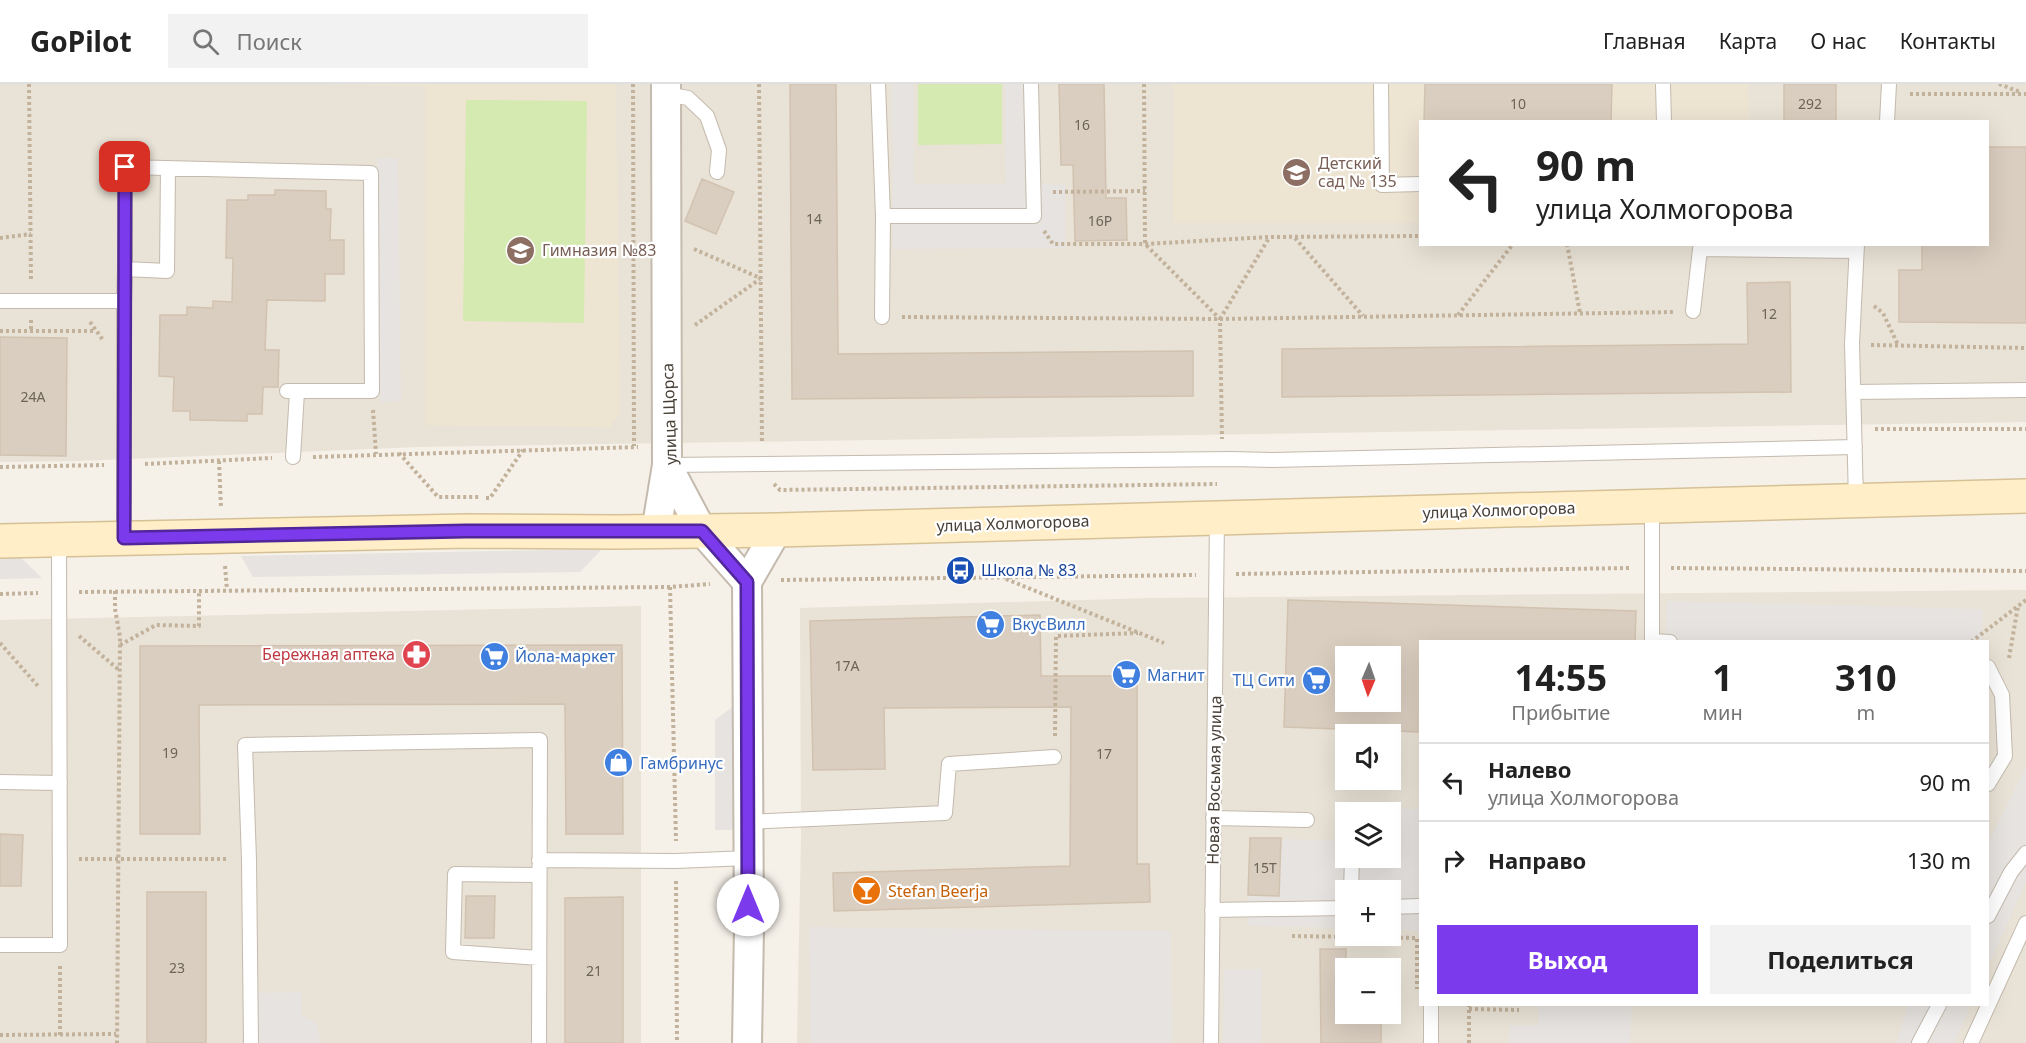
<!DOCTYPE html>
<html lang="ru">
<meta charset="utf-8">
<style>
:root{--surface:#fff;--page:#f2f2f2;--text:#222;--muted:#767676;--line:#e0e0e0;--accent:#7c3aed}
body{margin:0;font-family:"Noto Sans",sans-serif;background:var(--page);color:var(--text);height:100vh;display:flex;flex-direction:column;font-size:22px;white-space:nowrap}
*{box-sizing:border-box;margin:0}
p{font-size:20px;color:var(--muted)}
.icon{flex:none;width:33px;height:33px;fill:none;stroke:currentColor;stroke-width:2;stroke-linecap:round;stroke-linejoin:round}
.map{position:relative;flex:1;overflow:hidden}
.drawer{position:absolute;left:1419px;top:556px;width:570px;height:366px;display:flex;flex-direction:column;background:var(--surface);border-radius:0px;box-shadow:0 6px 24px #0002}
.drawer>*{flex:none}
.hud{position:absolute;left:1419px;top:36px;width:570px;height:126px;border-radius:0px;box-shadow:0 6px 24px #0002;background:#fff;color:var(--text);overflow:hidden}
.needle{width:39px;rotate:182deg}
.controls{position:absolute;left:1335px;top:562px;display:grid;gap:12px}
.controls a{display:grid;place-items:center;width:66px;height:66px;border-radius:0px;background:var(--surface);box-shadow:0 6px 24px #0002;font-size:30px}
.pin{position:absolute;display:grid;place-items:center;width:51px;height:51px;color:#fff;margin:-26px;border-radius:12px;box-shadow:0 3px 9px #0006}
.me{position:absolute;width:66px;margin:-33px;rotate:0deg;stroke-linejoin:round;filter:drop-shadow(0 0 4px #0008)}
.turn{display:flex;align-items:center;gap:21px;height:126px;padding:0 18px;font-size:27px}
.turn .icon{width:78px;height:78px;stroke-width:2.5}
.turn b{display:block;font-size:42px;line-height:51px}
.eta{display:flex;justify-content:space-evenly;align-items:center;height:102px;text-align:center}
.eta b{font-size:36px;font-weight:700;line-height:42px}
.button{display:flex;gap:12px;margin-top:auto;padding:12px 18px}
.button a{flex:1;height:69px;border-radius:0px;background:var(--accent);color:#fff;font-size:24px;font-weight:700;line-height:69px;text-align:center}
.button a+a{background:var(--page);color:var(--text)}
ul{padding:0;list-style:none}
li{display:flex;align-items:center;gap:18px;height:78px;padding:0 18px;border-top:2px solid var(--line)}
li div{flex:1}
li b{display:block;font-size:22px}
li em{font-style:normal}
header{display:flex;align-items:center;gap:36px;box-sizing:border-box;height:84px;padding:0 30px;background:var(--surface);border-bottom:2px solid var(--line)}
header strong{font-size:28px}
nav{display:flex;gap:33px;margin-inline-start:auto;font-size:21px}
.search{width:420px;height:54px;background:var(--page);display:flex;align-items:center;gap:15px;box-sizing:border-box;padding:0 21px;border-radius:0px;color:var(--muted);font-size:22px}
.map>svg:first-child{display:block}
.residential{fill:#e9e2d6;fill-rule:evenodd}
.education{fill:#eee4d2}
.green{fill:#d4eab0}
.parking{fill:#e6e3e0}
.building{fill:#dacec0;stroke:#d2c2b0;stroke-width:1.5;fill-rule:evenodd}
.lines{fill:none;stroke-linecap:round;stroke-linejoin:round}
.service-casing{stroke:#c4baad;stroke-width:16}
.minor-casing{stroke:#c4baad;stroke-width:32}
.secondary-casing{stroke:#d6c197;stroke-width:36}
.path{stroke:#c3b29b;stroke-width:4;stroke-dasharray:3 3;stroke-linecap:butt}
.service{stroke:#fff;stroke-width:14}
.minor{stroke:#fff;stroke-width:28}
.secondary{stroke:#ffeec8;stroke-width:33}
.route-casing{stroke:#51269a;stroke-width:15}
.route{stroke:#7c3aed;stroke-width:10}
.labels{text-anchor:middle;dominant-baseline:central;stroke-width:4.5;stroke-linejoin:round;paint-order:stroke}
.number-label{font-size:14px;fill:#6c6459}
.education-label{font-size:16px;fill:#785e54;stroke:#fff;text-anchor:start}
.street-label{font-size:16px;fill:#484037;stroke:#fff}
.transit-label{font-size:16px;fill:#164399;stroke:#fff;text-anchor:start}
.shop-label{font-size:16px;fill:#366cbe;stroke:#fff;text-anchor:start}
.health-label{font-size:16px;fill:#be3a42;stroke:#fff;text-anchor:end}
.food-label{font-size:16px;fill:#c56008;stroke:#fff;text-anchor:start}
</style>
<header>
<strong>GoPilot</strong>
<div class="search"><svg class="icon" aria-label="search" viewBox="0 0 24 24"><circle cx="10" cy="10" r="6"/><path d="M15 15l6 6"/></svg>Поиск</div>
<nav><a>Главная</a><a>Карта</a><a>О нас</a><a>Контакты</a></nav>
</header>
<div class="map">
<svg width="2026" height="959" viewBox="0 0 2026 959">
<rect width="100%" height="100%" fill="#f5f0e8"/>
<path class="residential" d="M0,0H2026V338L417,363L77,377L0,378ZM1420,38H1988V160H1420Z
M2026,506V959H797L801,753L800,524L1153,514ZM1420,558H1988V921H1420ZM1346,573H1390V618H1346ZM1346,651H1390V696H1346ZM1346,729H1390V774H1346ZM1346,807H1390V852H1346ZM1346,885H1390V930H1346Z
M641,522V959H0V536Z"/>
<path class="education" d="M312,0H616L620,330L610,343L425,341V2Z
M1174,0H1748L1749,37L1420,38V139H1173Z"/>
<path class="green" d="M918,0H1002V60L918,61Z
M466,16L587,17L584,239L463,237Z"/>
<path class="parking" d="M892,0H913L914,100H1006L1005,0H1026L1027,100H1065V164L893,165Z
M377,74H398L401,317L380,318Z
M602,465L580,488L253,493L241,472Z
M0,471H18L42,494L0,495Z
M1667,517L1983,525L1982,558H1665Z
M739,618V746H715V636Z
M2026,683V798L1988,883V759Z
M1380,724L1420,725V846H1391L1390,807H1346L1345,844L1248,842V811H1279L1281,755L1345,756L1346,774H1390V729H1380Z
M809,843L1171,847L1172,959H811Z
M1224,885H1262L1261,959H1223Z
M301,908L302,931L316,939L321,959H246L245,909Z
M1538,921H1632L1630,959H1508L1510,941H1538Z
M1908,921H1971L1954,959H1896Z"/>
<path class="building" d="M790,0H836L838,270L1193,267V312L792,315Z
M1059,0H1104L1106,114H1126L1127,156L1075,157L1073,81H1061Z
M1425,0H1612L1611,38H1424Z
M1784,0H1836V38H1784Z
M1988,63H2026V239L1899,238V186H1922V160H1988Z
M702,95L734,108L716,150L685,137Z
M275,106L326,107V125H331L330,156H344V190H325V217L267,216L265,266H279L278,303H263L262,330H247V337L190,336V327H173L174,293L159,292L160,231H187V223L213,224V217L232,218L233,174H226L227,116H248V111H275Z
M1790,198L1791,308L1282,313V265L1748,260L1747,199Z
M0,253L67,254L66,372L0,371Z
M1288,516L1636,527L1635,558H1420V648L1284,643ZM1346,573H1390V618H1346Z
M1040,531L1041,592H1137V780H1149L1150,818L834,827L833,789L1070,782L1071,623L884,624L885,685L813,686L810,537Z
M622,561L623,750H566L565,620L199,621L200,750H140V562Z
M0,750L23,751L21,802H0Z
M1250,754H1281L1279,812L1248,811Z
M147,808H206V959H147Z
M466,812H495L494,854H465Z
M623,813V959H565V814Z
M1320,865H1346V930H1381V959H1321Z"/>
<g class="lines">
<defs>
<path id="service" d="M878,0L883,132L882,233
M1381,0L1382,101L1420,100
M1663,0L1664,38
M666,10L688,14L707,32L719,66L717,88
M1887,38L1889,0
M168,84L167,187L125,185V83L371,89L372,307H287
M883,132H1034L1031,0
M0,217H124V454
M124,217L125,185
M1693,227L1700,165L1855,167
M1853,308L2026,306
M293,373L297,308
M667,381L1230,375L1273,376L1855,363
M1856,416L1852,260L1857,160
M1652,557L1670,558
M1652,558V422
M1988,583L2002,611L2005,672L1988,700
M0,698L60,699
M1213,734L1307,736
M748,738L945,729L949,680L1054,673
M539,776L676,777L748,774
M1351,807L1352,774
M1390,823L1420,822
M1212,826L1346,824
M1988,832L2011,788L2026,769
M0,861H60L59,456
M539,874L453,868L455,790L539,791
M1431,921V959
M251,959L249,776L245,661L540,656L539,959
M1211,959L1217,433
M1919,959L1939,921
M1971,959L2026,839"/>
<path id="minor" d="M666,0L667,381L702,447L747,498L749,844L747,959
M656,448L667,381
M747,498L777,446"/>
<path id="secondary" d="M0,457L466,447L616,448L777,446L2026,412"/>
</defs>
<use href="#service" class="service-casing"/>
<use href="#minor" class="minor-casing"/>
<use href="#secondary" class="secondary-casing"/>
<path class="path" d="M29,0L31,196
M633,0L634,362
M759,0L762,359
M1144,0L1145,160L1220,235L1222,355
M1999,0L2020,8
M1910,10H2026
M1053,108L1145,107
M1044,147L1053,160H1145L1269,153L1420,152
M0,154L31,150
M1295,154L1363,232
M1567,160L1580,229
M694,165L760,194
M1874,222L1883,229L1898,261
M1458,231L1513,160
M902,233L1220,235L1674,228
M1220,235L1269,154
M31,236V247
M90,238L103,256
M695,241L760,195
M0,247H96
M1871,261L2026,264
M373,326L376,370
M1875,345H2026
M399,369L438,413H479
M313,373L638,363
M219,377L221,424
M145,380L272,374
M0,383L104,381
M774,400L780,406L1217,400
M486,414H490L523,366
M225,482L227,506
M1671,484L2026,487
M1236,490L1631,484
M1006,495L1164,559
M781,496L1196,491
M670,503L676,757
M115,507V525L120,553L117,959
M79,508L670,503L710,500
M0,510L38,509
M79,552L119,586
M1971,558L2026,516
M0,559L38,602
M120,561L156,541L199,542V506
M2009,574L2018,522
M1055,652L1056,552L1138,549
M79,775H227
M676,797L677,959
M1292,852L1417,854V905
M1469,925L1519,926
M0,951L116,950
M60,951V880
M1469,959V921"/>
<use href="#service" class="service"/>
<use href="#minor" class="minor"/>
<use href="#secondary" class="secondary"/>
</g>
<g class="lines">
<defs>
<path id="route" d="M125,83L124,454L466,447H702L747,498L748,821"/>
</defs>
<use href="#route" class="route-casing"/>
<use href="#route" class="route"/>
</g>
<defs>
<symbol id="school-disc" viewBox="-11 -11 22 22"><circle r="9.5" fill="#8d6e63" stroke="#fff"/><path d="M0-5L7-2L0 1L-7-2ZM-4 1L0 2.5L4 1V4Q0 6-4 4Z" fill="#fff"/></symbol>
<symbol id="bus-disc" viewBox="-11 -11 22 22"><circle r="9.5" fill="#1a4fb4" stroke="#fff"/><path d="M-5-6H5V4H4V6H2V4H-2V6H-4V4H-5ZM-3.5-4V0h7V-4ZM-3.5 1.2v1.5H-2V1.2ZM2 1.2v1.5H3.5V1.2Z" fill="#fff"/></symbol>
<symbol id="supermarket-disc" viewBox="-11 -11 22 22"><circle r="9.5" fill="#3f7fe0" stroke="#fff"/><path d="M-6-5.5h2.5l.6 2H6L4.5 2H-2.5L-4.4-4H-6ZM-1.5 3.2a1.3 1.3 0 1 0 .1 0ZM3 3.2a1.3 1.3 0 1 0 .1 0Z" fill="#fff"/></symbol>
<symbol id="pharmacy-disc" viewBox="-11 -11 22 22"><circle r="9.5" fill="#e0444e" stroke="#fff"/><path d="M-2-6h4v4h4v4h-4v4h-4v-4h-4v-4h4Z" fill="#fff"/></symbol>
<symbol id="shop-disc" viewBox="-11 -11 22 22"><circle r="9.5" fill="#3f7fe0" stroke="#fff"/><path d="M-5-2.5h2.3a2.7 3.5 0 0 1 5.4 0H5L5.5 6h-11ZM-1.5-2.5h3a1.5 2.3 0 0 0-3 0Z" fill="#fff"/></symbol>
<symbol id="bar-disc" viewBox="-11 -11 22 22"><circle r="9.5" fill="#e8710a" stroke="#fff"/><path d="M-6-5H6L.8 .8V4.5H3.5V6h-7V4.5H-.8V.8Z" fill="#fff"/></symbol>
</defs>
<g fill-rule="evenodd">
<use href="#school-disc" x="1280" y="72" width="33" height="33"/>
<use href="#school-disc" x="504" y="150" width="33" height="33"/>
<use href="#bus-disc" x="944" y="470" width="33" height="33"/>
<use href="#supermarket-disc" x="974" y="524" width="33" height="33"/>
<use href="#pharmacy-disc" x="400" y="554" width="33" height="33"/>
<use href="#supermarket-disc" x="478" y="556" width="33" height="33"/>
<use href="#supermarket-disc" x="1110" y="574" width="33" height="33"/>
<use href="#supermarket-disc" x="1300" y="580" width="33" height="33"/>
<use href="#shop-disc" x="602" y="662" width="33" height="33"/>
<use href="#bar-disc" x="850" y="790" width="33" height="33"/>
</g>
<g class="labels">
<g class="number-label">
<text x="1518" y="19">10</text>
<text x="1810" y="19">292</text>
<text x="1082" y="40">16</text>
<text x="814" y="134">14</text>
<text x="1100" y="136">16Р</text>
<text x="1769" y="229">12</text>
<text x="33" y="312">24А</text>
<text x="847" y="581">17А</text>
<text x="170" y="668">19</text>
<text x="1104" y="669">17</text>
<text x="1265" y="783">15Т</text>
<text x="177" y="883">23</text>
<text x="594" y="886">21</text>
</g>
<g class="education-label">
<text x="1318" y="79">Детский<tspan x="1318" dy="18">сад № 135</tspan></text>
<text x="542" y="166">Гимназия №83</text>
</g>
<g class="street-label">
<text transform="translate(669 330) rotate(-92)">улица Щорса</text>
<text transform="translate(1499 426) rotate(-2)">улица Холмогорова</text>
<text transform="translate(1013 439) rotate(-2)">улица Холмогорова</text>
<text transform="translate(1214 696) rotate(-89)">Новая Восьмая улица</text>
</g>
<g class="transit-label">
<text x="981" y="486">Школа № 83</text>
</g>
<g class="shop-label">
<text x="1012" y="540">ВкусВилл</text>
<text x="515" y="572">Йола-маркет</text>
<text x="1147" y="591">Магнит</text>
<text x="1295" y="596" text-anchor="end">ТЦ Сити</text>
<text x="640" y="679">Гамбринус</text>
</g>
<g class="health-label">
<text x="395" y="570">Бережная аптека</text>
</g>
<g class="food-label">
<text x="888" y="807">Stefan Beerja</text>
</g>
</g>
</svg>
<div class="controls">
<a><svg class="needle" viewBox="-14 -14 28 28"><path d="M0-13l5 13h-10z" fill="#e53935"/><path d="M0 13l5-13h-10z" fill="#767676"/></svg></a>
<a><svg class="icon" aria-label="sound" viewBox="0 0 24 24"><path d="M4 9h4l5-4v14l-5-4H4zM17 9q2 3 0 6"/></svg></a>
<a><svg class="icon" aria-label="layers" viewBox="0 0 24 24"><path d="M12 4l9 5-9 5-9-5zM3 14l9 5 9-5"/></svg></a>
<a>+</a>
<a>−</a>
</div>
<div class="pin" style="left:125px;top:83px;background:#d93025"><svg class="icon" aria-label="arrive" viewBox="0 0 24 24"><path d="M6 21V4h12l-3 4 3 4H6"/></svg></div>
<svg class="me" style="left:748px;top:821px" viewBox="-20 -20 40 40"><circle r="19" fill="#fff"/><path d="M0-13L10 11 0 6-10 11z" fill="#7c3aed"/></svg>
<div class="hud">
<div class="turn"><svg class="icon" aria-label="left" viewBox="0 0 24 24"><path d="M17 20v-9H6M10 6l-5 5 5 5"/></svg><div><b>90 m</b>улица Холмогорова</div></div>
</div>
<section class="drawer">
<div class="eta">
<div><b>14:55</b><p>Прибытие</p></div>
<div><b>1</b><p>мин</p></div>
<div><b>310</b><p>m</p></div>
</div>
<ul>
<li><svg class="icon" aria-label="left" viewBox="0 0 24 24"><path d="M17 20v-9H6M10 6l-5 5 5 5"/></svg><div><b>Налево</b><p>улица Холмогорова</p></div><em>90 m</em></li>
<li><svg class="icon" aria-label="right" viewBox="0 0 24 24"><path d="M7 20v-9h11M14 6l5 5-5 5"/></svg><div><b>Направо</b></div><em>130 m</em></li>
</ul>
<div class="button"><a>Выход</a><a>Поделиться</a></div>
</section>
</div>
